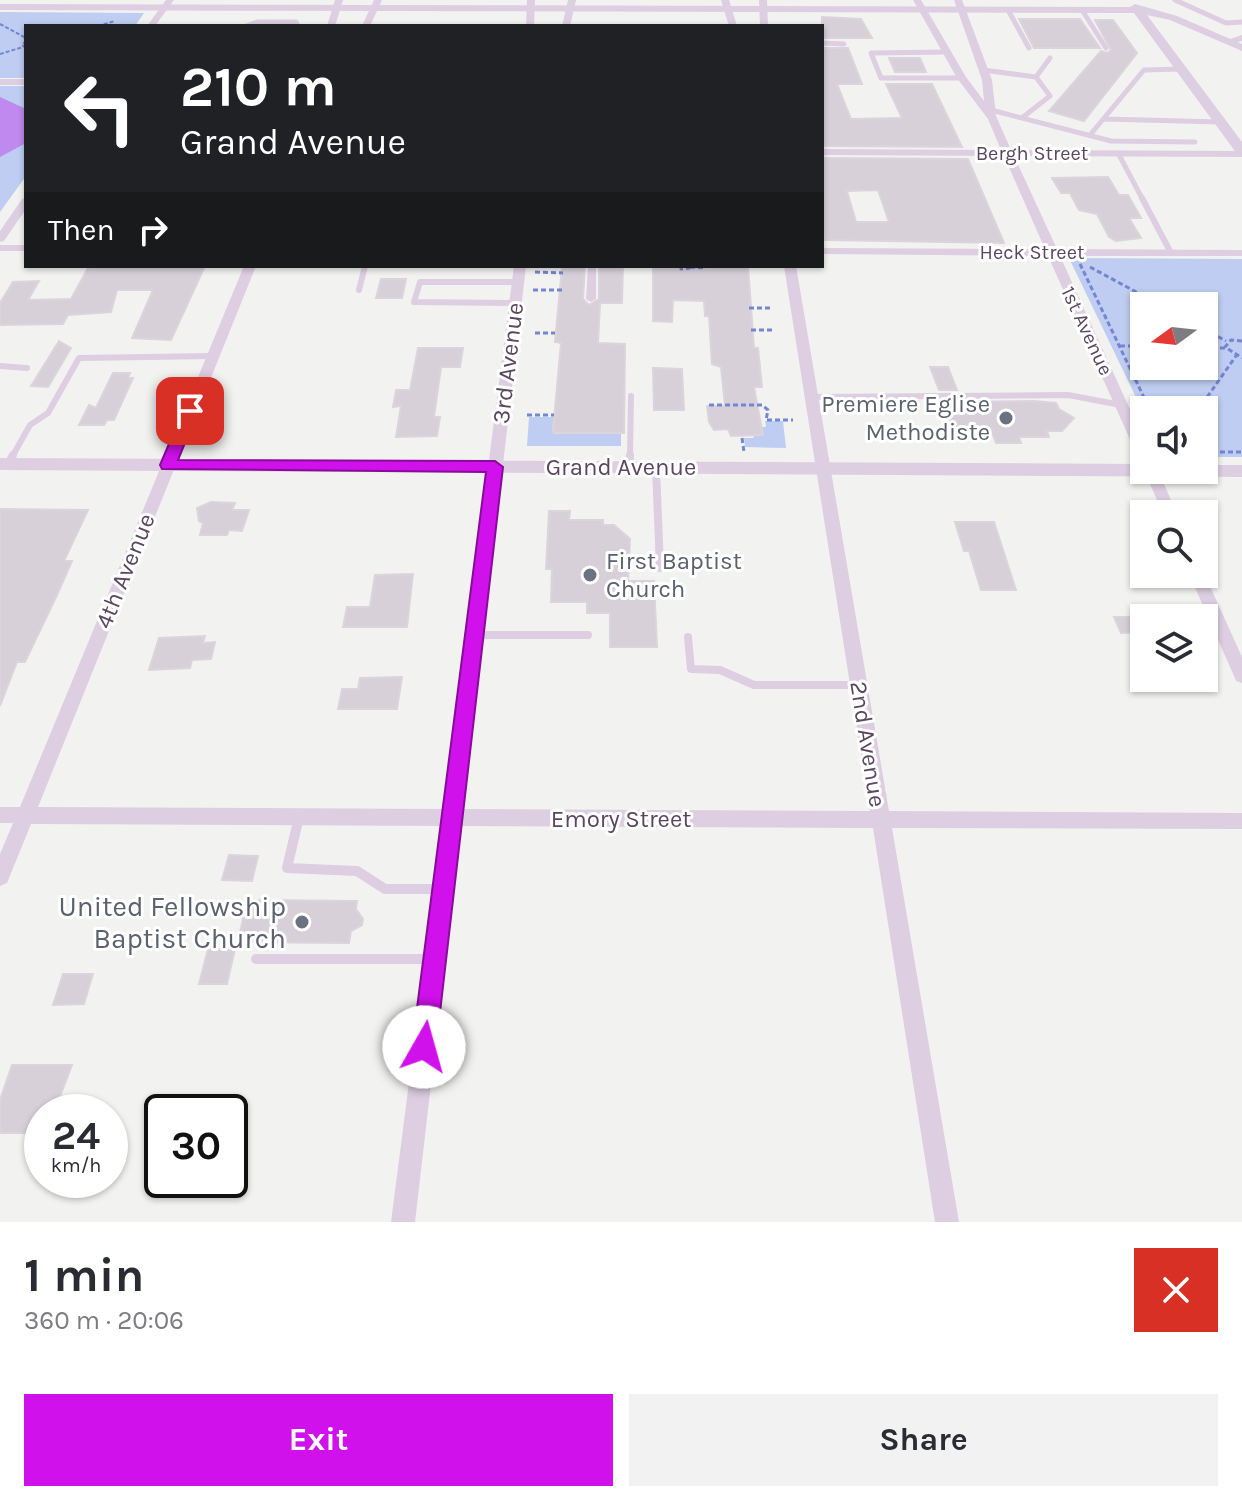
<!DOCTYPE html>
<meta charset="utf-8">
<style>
:root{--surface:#fff;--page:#f2f2f3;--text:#2b2b33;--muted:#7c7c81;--accent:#d111ec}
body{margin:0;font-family:Karla,sans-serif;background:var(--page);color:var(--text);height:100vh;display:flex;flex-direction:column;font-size:30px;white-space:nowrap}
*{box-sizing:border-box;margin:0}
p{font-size:26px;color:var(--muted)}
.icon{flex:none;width:44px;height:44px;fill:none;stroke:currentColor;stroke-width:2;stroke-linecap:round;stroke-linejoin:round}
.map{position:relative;height:1222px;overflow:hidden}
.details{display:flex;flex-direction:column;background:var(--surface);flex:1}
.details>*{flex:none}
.guide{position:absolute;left:24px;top:24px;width:800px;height:244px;border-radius:0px;box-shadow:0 2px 6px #0004;background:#202124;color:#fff;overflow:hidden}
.needle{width:52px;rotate:255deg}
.fabs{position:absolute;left:1130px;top:292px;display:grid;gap:16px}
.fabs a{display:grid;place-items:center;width:88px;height:88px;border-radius:0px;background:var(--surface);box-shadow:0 2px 6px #0004;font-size:40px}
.speed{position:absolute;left:24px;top:1094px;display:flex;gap:16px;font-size:40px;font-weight:700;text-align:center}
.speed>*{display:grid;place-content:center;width:104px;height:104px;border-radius:50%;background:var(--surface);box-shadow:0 2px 6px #0004;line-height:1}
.speed small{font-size:20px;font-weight:400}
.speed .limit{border:4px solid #111;border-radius:12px;background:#fff;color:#111}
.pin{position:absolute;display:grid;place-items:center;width:68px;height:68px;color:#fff;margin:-34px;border-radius:16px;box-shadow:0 4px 12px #0006}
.me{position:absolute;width:88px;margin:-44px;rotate:7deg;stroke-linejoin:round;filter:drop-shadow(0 0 6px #0008)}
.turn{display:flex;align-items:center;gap:28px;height:168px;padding:0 24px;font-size:36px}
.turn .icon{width:104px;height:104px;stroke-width:2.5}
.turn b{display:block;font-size:56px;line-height:68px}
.then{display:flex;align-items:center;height:76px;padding:0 24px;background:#0003;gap:16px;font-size:30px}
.round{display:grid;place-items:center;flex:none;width:84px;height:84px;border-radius:0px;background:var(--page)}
.headline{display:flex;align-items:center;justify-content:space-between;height:136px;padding:0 24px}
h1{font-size:48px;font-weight:700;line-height:60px}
.button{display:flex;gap:16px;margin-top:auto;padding:16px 24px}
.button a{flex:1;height:92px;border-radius:0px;background:var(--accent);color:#fff;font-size:32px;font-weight:700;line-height:92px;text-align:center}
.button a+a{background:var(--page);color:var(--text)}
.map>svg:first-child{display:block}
.green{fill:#becdf1;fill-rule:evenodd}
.water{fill:#bf89f0}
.building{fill:#d7d0d8;stroke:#dcd4dc;stroke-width:2;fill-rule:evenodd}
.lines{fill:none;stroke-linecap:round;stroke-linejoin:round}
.path-far1{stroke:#7485d1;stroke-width:2;stroke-dasharray:4 2;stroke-linecap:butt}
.path{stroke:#7485d1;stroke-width:3;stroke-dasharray:5 3;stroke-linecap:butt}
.service-far3{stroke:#ddcee1;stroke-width:5}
.service-far2{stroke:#ddcee1;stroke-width:6}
.service-far1{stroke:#ddcee1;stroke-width:8}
.service{stroke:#ddcee1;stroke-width:10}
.pedestrian{fill:#ddcee1;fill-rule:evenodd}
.minor{fill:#ddcee1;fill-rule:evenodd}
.tertiary{fill:#ddcee1;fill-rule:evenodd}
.route{fill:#d111ec;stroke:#880b99;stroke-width:2}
.worship-dot{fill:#6b7280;stroke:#fff;stroke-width:3}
.labels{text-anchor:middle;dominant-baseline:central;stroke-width:6;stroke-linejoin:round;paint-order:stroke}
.far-street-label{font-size:20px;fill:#5a475f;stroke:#fff}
.street-label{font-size:24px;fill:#5a475f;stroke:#fff}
.worship-label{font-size:24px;fill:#5b616d;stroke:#fff;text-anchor:end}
.near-worship-label{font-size:28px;fill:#5b616d;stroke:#fff;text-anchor:end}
</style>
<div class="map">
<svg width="1242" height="1222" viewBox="0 0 1242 1222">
<rect width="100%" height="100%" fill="#f2f3f0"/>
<path class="green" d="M0,12L144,13L135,26H26V78H0Z
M0,86H26V176L0,212Z
M1069,258L1242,259V457H1204V410H1144V414ZM1144,306H1204V366H1144Z
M529,417H556L553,430L621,433V446H527Z
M765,421H783L786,448L745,447L744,438H753L761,427H766Z"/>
<path class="water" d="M0,97L26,109V143L0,157Z"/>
<path class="building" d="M822,17L861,19L872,38H822Z
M1019,19H1080L1100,48H1034Z
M1095,20H1113L1137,53L1084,121L1049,111L1101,51L1107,53L1111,50Z
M822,48H848L862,84H837L851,119L902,118L886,84H932L962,147L822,146Z
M889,58H920L926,72H895Z
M822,158L968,159L1004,243L825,240L822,229ZM878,190L889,222H856L847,191Z
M1108,177L1119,195H1128L1141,218H1129L1141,238L1116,241L1109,237L1097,214L1079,210L1070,193H1061L1052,178Z
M89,266H205L171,340L132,338L153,290H117L111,312L68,315L63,324L0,325V303L13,282L39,281L28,300L71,299Z
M585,266L583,299L589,305L599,299V266L623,267L622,303H600L598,343L625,344L624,433H554L553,430L561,343L555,342L562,267Z
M748,266L754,348H758L762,387H754L763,435L731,436L728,429L714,430L709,422L707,406H725L721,367L712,364L709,316H705L704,301L673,300L672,322L653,321V267L706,269V267Z
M381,279H406L402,298H376Z
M59,341L71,348L48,387L31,386Z
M418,348H463L460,367H441L434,417H440L437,436L396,437L401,406L393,407L396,390H410Z
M930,367H948L957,390H939Z
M653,368L682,369L684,410H654Z
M113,373H130L128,378H133L114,420H107L104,425H79L89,405L96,408Z
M1034,401L1056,403L1059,409L1074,418L1062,431H1047L1049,437H1019L1021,443H996L993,435L946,430L939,405H945L943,402Z
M211,502L235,503L232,510H249L242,531L229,530L227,535H200L203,523L199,521L197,508Z
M0,509L88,510L64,561H72L57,595L25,662H17L0,706Z
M549,511H570L569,520H603V525H614L630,539L628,581H654L657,647H610V613H587V602H551L552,569H546Z
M955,522H994L1016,590H981L969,551H964Z
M413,574L407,627H343L347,607H370L375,575Z
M1114,617H1144V632L1121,633Z
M205,636L203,643L215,642L211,659L192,660L190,668L149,670L159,638Z
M402,677L397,709H338L342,689H358L360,678Z
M229,855L258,856L252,881L222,880Z
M247,900L357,901L356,909L363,919L362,925L351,931L349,943L238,942Z
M208,949H235L227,984H199Z
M63,974H93L84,1004L53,1005Z
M12,1065H72L54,1112H42V1133H0V1100Z"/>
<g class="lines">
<path class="path-far1" d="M0,24L26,38
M98,26L115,21
M26,41L22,45L26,48
M0,54L23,47"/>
<path class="path" d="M1080,264L1150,410
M681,266V269L690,268
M690,267L706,268
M1090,267L1162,306
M535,272L563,273
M533,290H563
M749,308H770
M1204,329L1226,341
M751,330H773
M535,333H555
M1242,341L1231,340L1225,347L1242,358
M1120,346H1144
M1204,348H1225
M709,405H762L768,410L766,420
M1198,410L1236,356
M527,415H554
M767,420H793
M742,438L744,452
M1204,452H1242"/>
<path class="service-far3" d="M1175,0L1226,23L1242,22
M1008,10L1029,48
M1082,10L1106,48
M246,26L257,22H296L298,26
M822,43L844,44
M947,52L871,53L881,78H962
M983,70L1036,77L1050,96L1023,117
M1036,77L1050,58
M991,110L1111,141L1195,142
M1104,119L1220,122
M1090,135L1144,70L1181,69
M1118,153L1143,200"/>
<path class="service-far2" d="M1142,198L1171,253
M359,290L365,266
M515,303L414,302L420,282H518
M0,366L27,368
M811,397L1068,395L1121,405
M12,457L30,425L48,413L79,358L213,356
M630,457L631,396"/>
<path class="service-far1" d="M8,464L13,455
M630,467V455
M656,468L660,568
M475,635H588
M688,637L691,669L720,670L754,685H858"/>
<path class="service" d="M299,817L287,868L357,871L385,889H443
M256,959H434"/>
<path class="pedestrian" d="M588,266H596V299L591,302L586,299Z"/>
<path class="minor" d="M166,0H174L155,26H147Z
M335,0H343L335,26H327Z
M374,0H382L370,26H362Z
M527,0H535L534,26H526Z
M568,0H576L570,26H562Z
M721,0H729L737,26H729Z
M759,0H767L768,26H760Z
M913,0H921L966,77L984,101L982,80L954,0H962L992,80L996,116L1011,150L1242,151V157L1014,156L1057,249L1242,250V256H1060L1144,440V460L1137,455L1048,256L822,254V248L1045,249L1004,156L822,155V149L1001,150L988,119L957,78Z
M1242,35V41L1228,44L1224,41Z
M0,79H26V85H0Z
M26,198V209L4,241L0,242V231L22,199Z
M0,245H26V251H0Z
M244,266H256L38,807L444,809L514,266H526L463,809L870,811L784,266H796L889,811L1242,813V829L892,828L959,1222H935L873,828L461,826L415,1222H391L442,826L31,824L7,883L0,886V854L13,823H0V807H20Z
M1144,470H1158L1177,514H1163Z
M1204,573L1242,657V683L1236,681L1234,676L1189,574Z"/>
<path class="tertiary" d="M0,4L1130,7L1135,4L1177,16L1242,44V51L1170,20L1147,15L1242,142V155L1237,154L1134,13L0,10Z
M0,458L1144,464V470H1204V465H1242V477L0,470Z"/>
</g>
<path class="route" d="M190,406L198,411L178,460L495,461L503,467L436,1047L433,1055L424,1059L415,1055L412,1047L486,472L162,469L160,465L183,411Z"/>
<g class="worship-dot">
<circle cx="1006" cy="418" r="8"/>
<circle cx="590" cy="575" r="8"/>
<circle cx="302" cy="922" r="8"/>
</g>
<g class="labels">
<g class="far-street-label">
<text x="1032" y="153">Bergh Street</text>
<text x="1032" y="252">Heck Street</text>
<text transform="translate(1087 331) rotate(65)">1st Avenue</text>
</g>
<g class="street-label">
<text transform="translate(508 363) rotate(-83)">3rd Avenue</text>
<text x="621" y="467">Grand Avenue</text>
<text transform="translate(125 571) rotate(-68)">4th Avenue</text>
<text transform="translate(868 744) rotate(81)">2nd Avenue</text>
<text x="621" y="819">Emory Street</text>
</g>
<g class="worship-label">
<text x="990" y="404">Premiere Eglise<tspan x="990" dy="28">Methodiste</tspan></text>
<text x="606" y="561" text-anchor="start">First Baptist<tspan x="606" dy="28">Church</tspan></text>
</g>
<g class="near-worship-label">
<text x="286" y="906">United Fellowship<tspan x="286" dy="32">Baptist Church</tspan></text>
</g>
</g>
</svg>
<div class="fabs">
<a><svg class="needle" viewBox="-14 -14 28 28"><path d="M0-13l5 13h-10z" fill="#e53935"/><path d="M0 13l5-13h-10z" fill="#7c7c81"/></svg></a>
<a><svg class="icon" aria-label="sound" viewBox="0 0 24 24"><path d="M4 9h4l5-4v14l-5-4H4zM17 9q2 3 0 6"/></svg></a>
<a><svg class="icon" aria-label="search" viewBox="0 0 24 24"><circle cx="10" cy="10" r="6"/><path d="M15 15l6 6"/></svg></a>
<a><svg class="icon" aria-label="layers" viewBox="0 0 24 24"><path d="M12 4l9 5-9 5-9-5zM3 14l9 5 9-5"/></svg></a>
</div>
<div class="speed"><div>24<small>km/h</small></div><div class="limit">30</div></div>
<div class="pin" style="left:190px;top:411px;background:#d93025"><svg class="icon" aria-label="arrive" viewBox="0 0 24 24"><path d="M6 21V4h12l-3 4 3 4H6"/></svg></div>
<svg class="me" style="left:424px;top:1047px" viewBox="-20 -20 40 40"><circle r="19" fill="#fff"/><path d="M0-13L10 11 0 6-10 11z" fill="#d111ec"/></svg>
<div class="guide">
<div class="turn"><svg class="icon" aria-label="left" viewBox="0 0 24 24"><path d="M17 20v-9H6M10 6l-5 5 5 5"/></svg><div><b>210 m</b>Grand Avenue</div></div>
<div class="then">Then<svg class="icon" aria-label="right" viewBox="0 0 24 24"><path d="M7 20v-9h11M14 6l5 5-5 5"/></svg></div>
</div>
</div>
<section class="details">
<div class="headline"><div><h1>1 min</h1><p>360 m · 20:06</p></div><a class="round" style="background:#d93025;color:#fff"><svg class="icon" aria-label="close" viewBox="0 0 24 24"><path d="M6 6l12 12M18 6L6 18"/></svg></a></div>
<div class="button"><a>Exit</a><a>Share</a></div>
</section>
